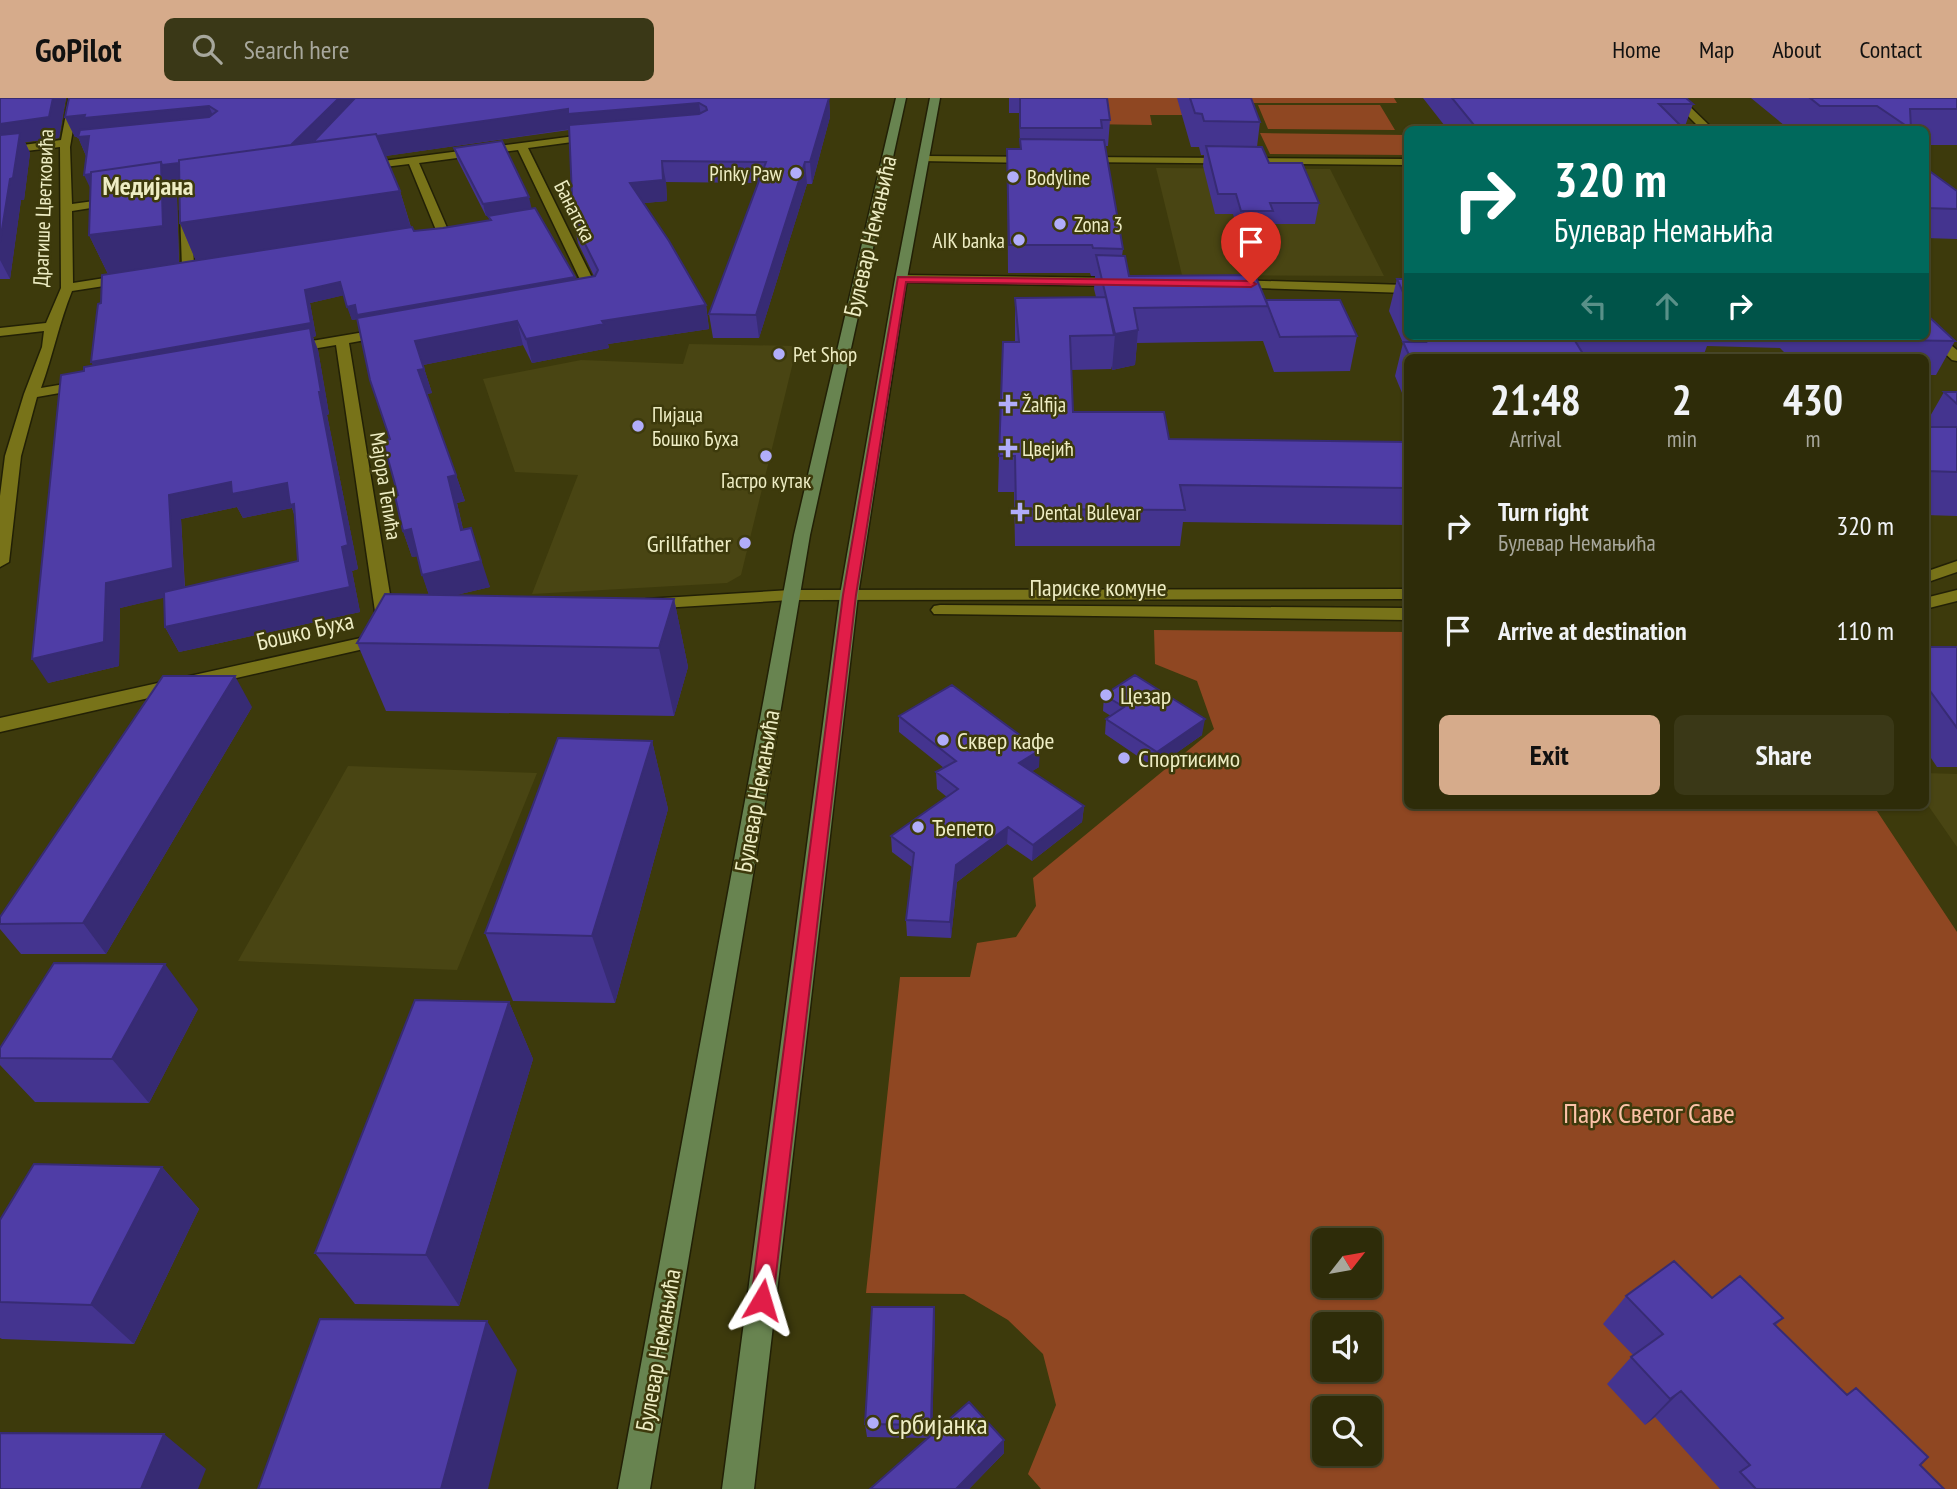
<!DOCTYPE html>
<meta charset="utf-8">
<style>
:root{--surface:#2e2c09;--page:#3a3817;--text:#f1f3f6;--muted:#a7a79c;--line:#49482a;--accent:#d6ab8b}
body{margin:0;font-family:"PT Sans Narrow",sans-serif;background:var(--page);color:var(--text);height:100vh;display:flex;flex-direction:column;font-size:26px;white-space:nowrap}
*{box-sizing:border-box;margin:0}
p{font-size:23px;color:var(--muted)}
.icon{flex:none;width:38px;height:38px;fill:none;stroke:currentColor;stroke-width:2;stroke-linecap:round;stroke-linejoin:round}
.map{position:relative;flex:1;overflow:hidden}
.drawer{position:absolute;left:1404px;top:256px;width:525px;height:455px;display:flex;flex-direction:column;background:var(--surface);border-radius:10px;box-shadow:0 2px 5px #0004,0 0 0 2px var(--line)}
.drawer>*{flex:none}
.top-card{position:absolute;left:1404px;top:28px;width:525px;height:214px;border-radius:10px;box-shadow:0 2px 5px #0004,0 0 0 2px var(--line);background:#00695c;color:#fff;overflow:hidden}
.needle{width:46px;rotate:59deg}
.tools{position:absolute;left:1312px;top:1130px;display:grid;gap:14px}
.tools a{display:grid;place-items:center;width:70px;height:70px;border-radius:10px;background:var(--surface);box-shadow:0 2px 5px #0004,0 0 0 2px var(--line);font-size:35px}
.pin{position:absolute;display:grid;place-items:center;width:60px;height:60px;color:#fff;margin:-72px -30px;border-radius:50% 50% 50% 0;rotate:-45deg;box-shadow:0 0 7px #0007}
.pin .icon{rotate:45deg}
.me{position:absolute;width:77px;margin:-38px;rotate:7deg;stroke-linejoin:round;filter:drop-shadow(0 0 5px #0008)}
.turn{display:flex;align-items:center;gap:24px;height:147px;padding:0 35px;font-size:32px}
.turn .icon{width:91px;height:91px;stroke-width:2.5}
.turn b{display:block;font-size:49px;line-height:60px}
.lanes{display:flex;align-items:center;height:66px;padding:0 35px;background:#0003;justify-content:center;gap:35px;direction:ltr}
.lanes .off{opacity:.35}
.eta{display:flex;justify-content:space-evenly;align-items:center;height:119px;text-align:center}
.eta b{font-size:42px;font-weight:700;line-height:49px}
.primary-button{display:flex;gap:14px;margin-top:auto;padding:14px 35px}
.primary-button a{flex:1;height:80px;border-radius:10px;background:var(--accent);color:#111;font-size:28px;font-weight:700;line-height:80px;text-align:center}
.primary-button a+a{background:var(--page);color:var(--text)}
ul{padding:0;list-style:none}
li{display:flex;align-items:center;gap:21px;height:105px;padding:0 35px}
li div{flex:1}
li b{display:block;font-size:26px}
li em{font-style:normal}
header{display:flex;align-items:center;gap:42px;box-sizing:border-box;height:98px;padding:0 35px;background:var(--accent);color:#111}
header strong{font-size:33px}
nav{display:flex;gap:38px;margin-inline-start:auto;font-size:24px}
.search{width:490px;height:63px;background:var(--page);display:flex;align-items:center;gap:18px;box-sizing:border-box;padding:0 24px;border-radius:10px;color:var(--muted);font-size:26px}
.map>svg:first-child{display:block}
.built{fill:#494513}
.green{fill:#8f4722;fill-rule:evenodd}
.lines{fill:none;stroke-linecap:round;stroke-linejoin:round}
.street-casing{stroke:#222006;stroke-width:3}
.secondary-casing{stroke:#222006;stroke-width:3}
.street{fill:#787319;fill-rule:evenodd}
.secondary{fill:#688450;fill-rule:evenodd}
.wall{fill:#44348f;fill-rule:evenodd}
.shaded-wall{fill:#372b74}
.building{fill:#4f3da6;stroke:#372b74;stroke-width:2}
.route{fill:#e11d48;stroke:#92132f;stroke-width:2}
.poi-dot{fill:#b1adfa;stroke:#3d3a0c;stroke-width:2.5}
.labels{text-anchor:middle;dominant-baseline:central;stroke-width:5;stroke-linejoin:round;paint-order:stroke}
.far-poi-label{font-size:21px;fill:#eeedc4;stroke:#3d3a0c;text-anchor:start}
.far-street-label{font-size:21px;fill:#eeedc4;stroke:#3d3a0c}
.street-label{font-size:24px;fill:#eeedc4;stroke:#3d3a0c}
.poi-label{font-size:24px;fill:#eeedc4;stroke:#3d3a0c;text-anchor:start}
.far-district-label{font-size:26px;font-weight:bold;fill:#eeedc4;stroke:#3d3a0c}
.near-park-label{font-size:28px;fill:#fdc2a8;stroke:#3d3a0c}
.near-poi-label{font-size:28px;fill:#eeedc4;stroke:#3d3a0c;text-anchor:start}
</style>
<header>
<strong>GoPilot</strong>
<div class="search"><svg class="icon" aria-label="search" viewBox="0 0 24 24"><circle cx="10" cy="10" r="6"/><path d="M15 15l6 6"/></svg>Search here</div>
<nav><a>Home</a><a>Map</a><a>About</a><a>Contact</a></nav>
</header>
<div class="map">
<svg width="1957" height="1391" viewBox="0 0 1957 1391">
<rect width="100%" height="100%" fill="#3d3a0c"/>
<path class="built" d="M1156,70L1330,71L1384,178L1182,177Z
M689,246L797,248L741,477L727,485L532,496L578,377L515,374L483,281L581,262L683,266Z
M348,668L537,675L457,872L238,863Z
M1925,675L1957,676V749L1925,703Z"/>
<path class="green" d="M1051,0H1394L1397,5H1240L1244,17H1150L1152,27L1083,26Z
M1258,7H1380L1395,32L1268,31Z
M1260,35L1407,37V57L1270,56Z
M1154,532L1407,534V707H1873L1957,834V1391H1041L1028,1376L1056,1307L1043,1256L1008,1222L964,1196L866,1195L900,879H970L977,845L1016,839L1036,808L1033,780L1214,631L1197,583L1155,566ZM1325,1143H1370V1188H1325ZM1325,1227H1370V1272H1325ZM1325,1311H1370V1356H1325Z"/>
<g class="lines">
<defs>
<path id="street" d="M69,0L78,2L70,49L72,106L116,100L122,103L116,106L72,113L73,185L130,176L136,180L130,184L72,193C59,225 53,257 41,290L88,282L95,286L88,290L37,299L21,358L9,464L0,469V398L5,358L24,296L42,249L44,233L0,238V230L46,225L61,190L60,49L0,56V50L61,42Z
M1670,0H1681L1714,32H1702Z
M598,35L603,38L602,40L528,50L600,196L585,202L578,198L586,194L518,52L419,65L448,132L442,136L436,132L409,66L360,72L355,69L360,66Z
M925,58L1034,59L1039,62L1034,65L921,63L920,61Z
M1080,59L1407,61V67L1076,64L1075,62Z
M186,110L192,113L194,170L188,174L182,170L180,113Z
M901,177L1121,180L1127,184L1121,188L896,184V178Z
M1231,182L1407,187V195L1226,189L1225,186Z
M1925,226L1957,252V263L1952,262L1925,237Z
M388,230L395,234L393,237L349,245L395,527L386,533L377,527L336,247L288,255L281,251L288,247Z
M1957,463V474L1925,485V474Z
M1407,491V501L791,502L646,511L637,506L646,501L791,492Z
M1957,492V503L1925,511V500Z
M940,507L1407,510V522L934,516L931,512L934,508Z
M383,535L390,537L392,541L390,545L0,634V620Z"/>
<path id="secondary" d="M896,0H906L810,437L650,1391H618L794,437Z
M930,0H940L907,181L858,497L754,1391H722L840,497L895,181Z"/>
</defs>
<use href="#street" class="street-casing"/>
<use href="#secondary" class="secondary-casing"/>
<use href="#street" class="street"/>
<use href="#secondary" class="secondary"/>
</g>
<path class="wall" d="M0,0H66L59,40L25,44L30,55L24,102H21L10,181H0Z
M69,0H829L830,19L812,86H807L759,240H713L709,216L758,85L666,84L667,103L644,105L706,207L709,231L608,246L609,250L532,265L523,247L423,267L432,295L427,296L456,377L465,403L457,405L463,431L490,489L456,497L674,501L688,569L674,618L386,613L357,545L429,497L417,458L412,459L403,433L390,341L357,221L352,222L344,197L310,205L316,238L313,239L318,252L329,316L327,317L358,471L352,473L360,514L179,554L165,529V499L120,510L119,568L48,585L84,273L93,267L101,205L108,176L89,137L91,91L86,58L78,39H75L65,19ZM569,32L573,122L578,145L594,178L575,182V179L532,111L454,50L457,61L486,118H488L490,122L443,130L414,133L411,129L400,93L385,58ZM179,87L180,125L196,163L179,165L177,100L171,88ZM237,409L243,420L292,410L294,416L298,463L185,489L181,421Z
M1009,0H1107L1110,22L1108,48H1105L1123,151L1122,158L1129,178L1266,202L1357,238L1350,273L1274,274L1263,243L1137,245L1135,267L1112,272L1111,268V271L1071,272L1073,314L1169,341L1407,344V427L1183,424L1180,448H1015L1014,394H998L999,358L1015,244V200L1096,199L1094,191L1095,178H1091L1090,175H1008L1007,51H1020L1019,15H1009Z
M1177,0H1251L1260,24L1257,49L1269,65L1319,105L1315,126H1271L1270,134H1238L1233,116H1215L1203,68L1204,57H1201L1199,49H1191Z
M1423,0H1686L1693,6L1684,31L1685,32H1448Z
M1751,0H1957V47H1925V32H1790Z
M1925,72L1957,93V141L1925,140Z
M1397,181H1407V238H1925L1955,243L1936,277H1925V259H1789L1780,250L1707,248L1703,259H1407V307L1395,278L1403,245L1389,213Z
M1944,294H1957V418L1925,417V327Z
M1957,549V669H1937L1925,651V551Z
M1104,597L1202,637L1155,670L1105,636L1106,621L1111,618L1103,613Z
M252,609L106,856H21L0,831V819Z
M899,618L1039,669L1032,673L1084,708L1082,724L1032,763L1007,746L957,784L951,840L907,838L906,822L912,769L892,754L891,738L947,699L937,691L936,674L944,670L899,634Z
M652,643L668,711L615,905L513,903L485,835Z
M509,904L533,961L459,1208L355,1206L315,1155Z
M198,911L149,1005L35,1004L0,967V950Z
M162,1069L199,1111L134,1246L2,1241L0,1240V1122Z
M1626,1198L1712,1200L1783,1220L1775,1228L1944,1391H1720L1655,1319L1645,1327L1607,1286L1633,1257L1603,1226Z
M934,1209L935,1224L932,1336L1004,1342V1355L969,1391H870L928,1340L867,1339L865,1326Z"/>
<path class="shaded-wall" d="M53,0H66L59,40L25,44L30,55L24,102H21L10,181L0,162V26Z
M339,0H365L568,11L699,5L702,25L571,31L317,68L171,88L177,100L179,166L108,176L89,137L94,98L84,77L161,64Z
M829,0L830,19L812,86L810,64Z
M209,8L217,28L75,39L65,19Z
M89,38L87,60L78,39Z
M662,63L666,84L667,103L634,106L630,85Z
M805,64L807,86L759,240L756,217Z
M400,93L411,130L196,163L180,125Z
M529,99L532,112L486,118L483,106Z
M575,179L578,192L352,222L347,209Z
M340,184L345,197L310,205L316,238L313,239L318,252L329,316L327,317L358,471L352,473L360,514L179,554L165,529L342,449L319,294L98,277L91,264L305,192Z
M706,207L709,231L608,246L609,250L532,265L526,241L602,223Z
M517,223L523,247L423,267L432,295L426,296L418,272L415,243Z
M1138,232L1135,267L1112,272L1115,236Z
M456,377L465,403L457,405L469,458L461,432L448,379Z
M231,384L287,385L301,431L292,410L243,420L237,409L181,421L185,495L120,510L119,568L48,585L32,561L106,485L169,397Z
M471,430L490,489L431,503L422,477Z
M411,431L421,458L412,459L403,433Z
M674,501L688,569L674,618L659,550Z
M235,578L252,609L106,856L83,825Z
M1205,621L1202,637L1155,670L1157,654Z
M652,643L668,711L615,905L592,838Z
M1040,652L1039,669L1019,682V665Z
M1084,708L1082,724L1032,763L1033,747Z
M1008,729L1007,746L957,784L951,840L950,824L956,767Z
M165,866L198,911L149,1005L112,961Z
M509,904L533,961L459,1208L426,1157Z
M162,1069L199,1111L134,1246L91,1207Z
M934,1209L935,1224L932,1340L931,1327Z
M487,1223L517,1272L488,1391H441Z
M1681,1293L1655,1319L1645,1327L1670,1301Z
M164,1336L206,1371L198,1391H141Z
M1004,1342V1355L969,1391H956Z"/>
<path class="building" d="M0,0H53L49,19L0,26Z
M69,0H339L291,47L179,62V65L162,67L161,64L91,74V76L84,77L89,38L78,39L80,32L209,19L217,13L209,8L84,20L85,17L65,19Z
M355,0H829L810,64H805L756,217L709,216L766,64L662,63L663,82L630,85L669,143L706,207L602,223L604,226L526,241L517,223L415,243L424,271L418,272L456,377L448,379L461,432L471,430L481,463L422,477L411,431L403,433L395,398L398,397L383,343L390,341L370,282L357,220L595,178L598,172L573,122L569,27L699,16L707,12L706,9L699,5L568,16V11L377,38L376,36L313,44Z
M1020,0H1107L1110,22H1101L1102,30H1020Z
M1190,0H1251L1260,24L1204,23L1202,16L1195,15Z
M1452,0H1686L1693,6H1659L1685,32H1478Z
M1810,0H1957V11H1910L1911,31L1877,8H1820Z
M20,35L13,80L10,81L0,144V37Z
M376,36L400,93L180,125L179,62Z
M1020,41L1104,42L1123,151L1093,150L1092,147H1009L1007,51H1021Z
M502,43L529,99L483,106L454,50Z
M1206,48L1262,49L1269,65H1302L1319,105H1270L1273,113H1241L1236,96H1218Z
M161,64L163,128L89,137L91,74Z
M1925,72H1928L1957,93V111L1925,110Z
M535,110L575,179L357,217L355,207L347,209L340,184L305,192L311,225L91,264L98,206L101,205L102,177L412,129L414,133L443,130L491,122L488,118Z
M1096,157L1125,158L1129,178L1255,177L1268,208L1266,202H1340L1357,238L1280,239L1268,208L1134,210L1138,232L1115,236Z
M1397,181H1407V203Z
M1106,199L1114,237L1070,238L1073,314H1164L1169,341L1407,344V390L1180,387L1185,412L1016,411L1015,358H999L1003,244H1019L1015,200Z
M1925,215L1955,243L1819,241L1817,238H1925Z
M310,230L321,294H319L348,447L342,449L350,489L165,529L164,494L298,463L294,406L290,407L287,385L232,396L231,384L169,397L173,470L106,485L104,544L32,561L61,277L84,273V269Z
M1423,238H1709L1711,240L1572,238L1585,259H1410L1403,244H1426Z
M1944,294H1957V306Z
M1925,329H1957V374L1925,373Z
M385,496L674,501L659,550L357,545Z
M1930,549H1957V630L1925,586V551Z
M1135,577L1205,621L1157,654L1106,621L1124,609L1104,597Z
M163,578H235L83,825L0,826V819Z
M952,587L1040,652L1019,665L1084,708L1033,747L1008,729L956,767L950,824L906,822L914,755L891,738L958,691L936,674L956,663L899,618Z
M558,640L652,643L592,838L485,835Z
M54,865L165,866L112,961L0,960V950Z
M415,902L509,904L426,1157L315,1155Z
M34,1066L162,1069L91,1207L0,1204V1122Z
M1674,1163L1712,1200L1740,1178L1783,1220L1774,1226L1847,1297L1856,1290L1928,1359L1920,1367L1944,1391H1756L1740,1374L1750,1367L1681,1293L1670,1301L1631,1259L1663,1236L1626,1198Z
M872,1209H934L931,1327L865,1326Z
M320,1221L487,1223L441,1391H258Z
M969,1304L1004,1342L956,1391H870Z
M0,1335L164,1336L141,1391H0Z"/>
<path class="route" d="M898,179L1251,183L1256,186L1251,189L906,184L856,497L773,1202L770,1209L762,1213L754,1209L751,1202L843,497Z"/>
<g class="poi-dot">
<circle cx="796" cy="75" r="7"/>
<circle cx="1013" cy="79" r="7"/>
<circle cx="1060" cy="126" r="7"/>
<circle cx="1019" cy="142" r="7"/>
<circle cx="779" cy="256" r="7"/>
<path d="M1004.5 295.5h7v7h7v7h-7v7h-7v-7h-7v-7h7z"/>
<circle cx="638" cy="328" r="7"/>
<path d="M1004.5 339.5h7v7h7v7h-7v7h-7v-7h-7v-7h7z"/>
<circle cx="766" cy="358" r="7"/>
<path d="M1016.5 403.5h7v7h7v7h-7v7h-7v-7h-7v-7h7z"/>
<circle cx="745" cy="445" r="7"/>
<circle cx="1106" cy="597" r="7"/>
<circle cx="943" cy="642" r="7"/>
<circle cx="1124" cy="660" r="7"/>
<circle cx="918" cy="729" r="7"/>
<circle cx="873" cy="1325" r="7"/>
</g>
<g class="labels">
<g class="far-poi-label">
<text x="782" y="75" text-anchor="end">Pinky Paw</text>
<text x="1027" y="79">Bodyline</text>
<text x="1074" y="126">Zona 3</text>
<text x="1005" y="142" text-anchor="end">AIK banka</text>
<text x="793" y="256">Pet Shop</text>
<text x="1022" y="306">Žalfija</text>
<text x="652" y="316">Пијаца<tspan x="652" dy="24">Бошко Буха</tspan></text>
<text x="1022" y="350">Цвејић</text>
<text x="766" y="382" text-anchor="middle">Гастро кутак</text>
<text x="1034" y="414">Dental Bulevar</text>
</g>
<g class="far-street-label">
<text transform="translate(43 110) rotate(-88)">Драгише Цветковића</text>
<text transform="translate(575 113) rotate(63)">Банатска</text>
<text transform="translate(386 388) rotate(81)">Мајора Тепића</text>
</g>
<g class="street-label">
<text transform="translate(870 138) rotate(-77)">Булевар Немањића</text>
<text x="1098" y="489">Париске комуне</text>
<text transform="translate(305 533) rotate(-13)">Бошко Буха</text>
<text transform="translate(757 693) rotate(-80)">Булевар Немањића</text>
<text transform="translate(658 1252) rotate(-80)">Булевар Немањића</text>
</g>
<g class="poi-label">
<text x="731" y="445" text-anchor="end">Grillfather</text>
<text x="1120" y="597">Цезар</text>
<text x="957" y="642">Сквер кафе</text>
<text x="1138" y="660">Спортисимо</text>
<text x="932" y="729">Ђепето</text>
</g>
<g class="far-district-label">
<text x="148" y="87">Медијана</text>
</g>
<g class="near-park-label">
<text x="1649" y="1014">Парк Светог Саве</text>
</g>
<g class="near-poi-label">
<text x="887" y="1325">Србијанка</text>
</g>
</g>
</svg>
<div class="tools">
<a><svg class="needle" viewBox="-14 -14 28 28"><path d="M0-13l5 13h-10z" fill="#e53935"/><path d="M0 13l5-13h-10z" fill="#a7a79c"/></svg></a>
<a><svg class="icon" aria-label="sound" viewBox="0 0 24 24"><path d="M4 9h4l5-4v14l-5-4H4zM17 9q2 3 0 6"/></svg></a>
<a><svg class="icon" aria-label="search" viewBox="0 0 24 24"><circle cx="10" cy="10" r="6"/><path d="M15 15l6 6"/></svg></a>
</div>
<div class="pin" style="left:1251px;top:186px;background:#d93025"><svg class="icon" aria-label="arrive" viewBox="0 0 24 24"><path d="M6 21V4h12l-3 4 3 4H6"/></svg></div>
<svg class="me" style="left:762px;top:1202px" viewBox="-20 -20 40 40"><path d="M0-17L14 15 0 8-14 15z" fill="#e11d48" stroke="#fff" stroke-width="4"/></svg>
<div class="top-card">
<div class="turn"><svg class="icon" aria-label="right" viewBox="0 0 24 24"><path d="M7 20v-9h11M14 6l5 5-5 5"/></svg><div><b>320 m</b>Булевар Немањића</div></div>
<div class="lanes"><svg class="icon off" aria-label="left" viewBox="0 0 24 24"><path d="M17 20v-9H6M10 6l-5 5 5 5"/></svg><svg class="icon off" aria-label="ahead" viewBox="0 0 24 24"><path d="M12 20V5M6 11l6-6 6 6"/></svg><svg class="icon" aria-label="right" viewBox="0 0 24 24"><path d="M7 20v-9h11M14 6l5 5-5 5"/></svg></div>
</div>
<section class="drawer">
<div class="eta">
<div><b>21:48</b><p>Arrival</p></div>
<div><b>2</b><p>min</p></div>
<div><b>430</b><p>m</p></div>
</div>
<ul>
<li><svg class="icon" aria-label="right" viewBox="0 0 24 24"><path d="M7 20v-9h11M14 6l5 5-5 5"/></svg><div><b>Turn right</b><p>Булевар Немањића</p></div><em>320 m</em></li>
<li><svg class="icon" aria-label="arrive" viewBox="0 0 24 24"><path d="M6 21V4h12l-3 4 3 4H6"/></svg><div><b>Arrive at destination</b></div><em>110 m</em></li>
</ul>
<div class="primary-button"><a>Exit</a><a>Share</a></div>
</section>
</div>
